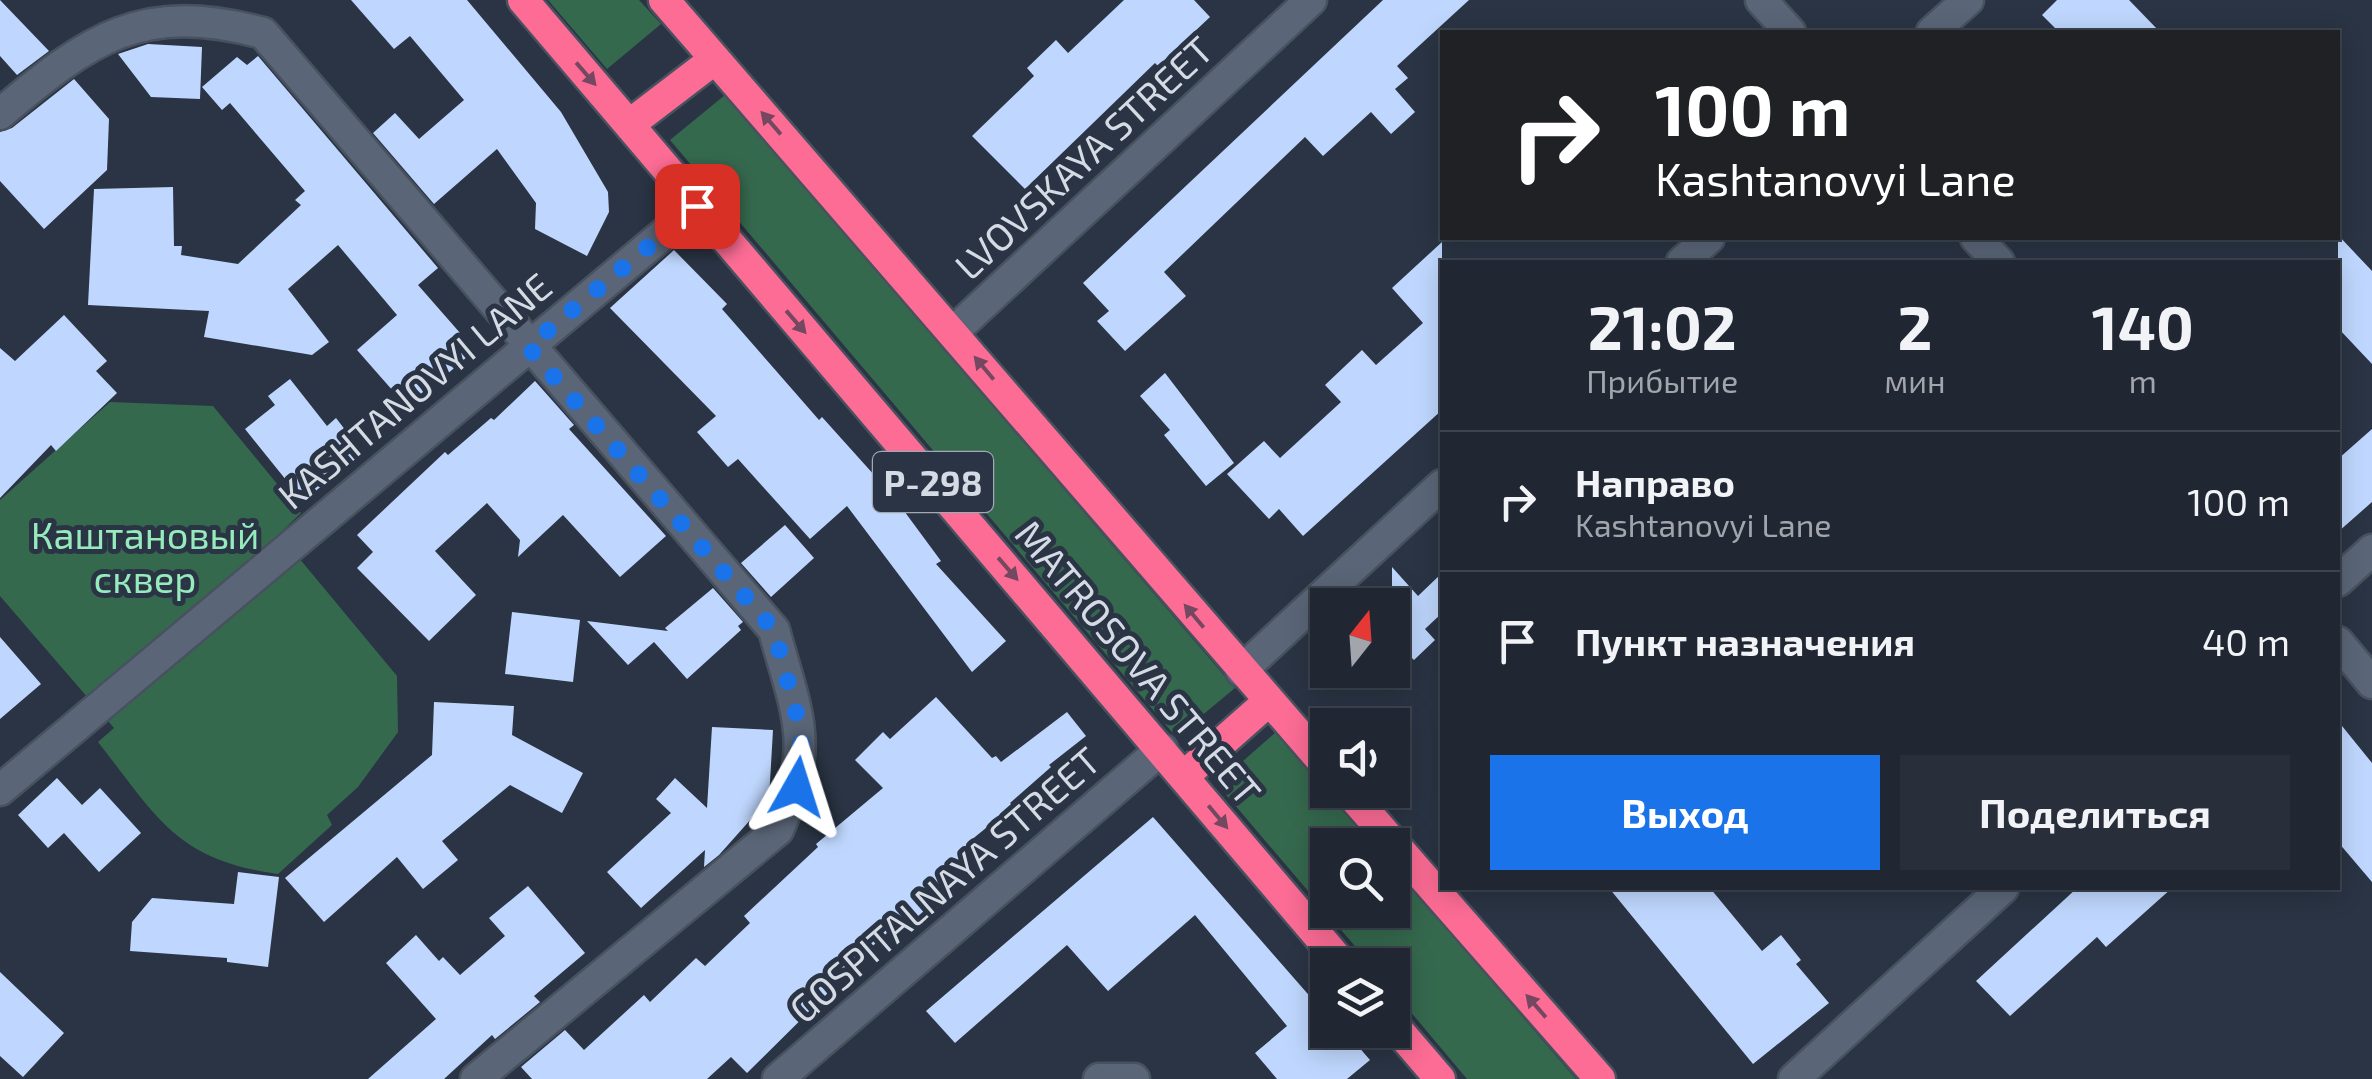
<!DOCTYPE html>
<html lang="ru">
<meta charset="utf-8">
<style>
:root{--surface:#202733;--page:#282f3b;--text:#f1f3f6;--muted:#a2a5ac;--line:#3d444e;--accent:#1a73e8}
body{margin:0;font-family:"Exo 2",sans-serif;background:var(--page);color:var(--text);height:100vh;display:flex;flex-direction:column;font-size:38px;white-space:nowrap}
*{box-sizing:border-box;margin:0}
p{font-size:32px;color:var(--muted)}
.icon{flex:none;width:55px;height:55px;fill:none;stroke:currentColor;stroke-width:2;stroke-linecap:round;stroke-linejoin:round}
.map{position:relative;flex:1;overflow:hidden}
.panel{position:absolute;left:1440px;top:260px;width:900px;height:630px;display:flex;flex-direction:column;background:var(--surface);border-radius:0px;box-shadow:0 5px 25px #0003,0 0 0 2px var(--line)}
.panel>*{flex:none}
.banner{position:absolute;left:1440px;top:30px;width:900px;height:210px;border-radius:0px;box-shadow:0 5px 25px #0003,0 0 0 2px var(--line);background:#202124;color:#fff;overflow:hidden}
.needle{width:65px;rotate:17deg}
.tools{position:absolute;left:1310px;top:588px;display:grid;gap:20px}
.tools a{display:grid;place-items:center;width:100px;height:100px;border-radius:0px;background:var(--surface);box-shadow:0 5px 25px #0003,0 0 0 2px var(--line);font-size:50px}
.pin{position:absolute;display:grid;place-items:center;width:85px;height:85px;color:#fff;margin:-42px;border-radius:20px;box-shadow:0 5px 15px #0006}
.me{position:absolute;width:110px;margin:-55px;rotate:6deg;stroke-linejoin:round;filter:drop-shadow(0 0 8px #0008)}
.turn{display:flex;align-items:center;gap:35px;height:210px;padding:0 50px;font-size:45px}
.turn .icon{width:130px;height:130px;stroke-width:2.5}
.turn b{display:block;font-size:70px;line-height:85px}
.eta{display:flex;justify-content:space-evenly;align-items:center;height:170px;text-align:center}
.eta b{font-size:60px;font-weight:700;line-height:70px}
.cta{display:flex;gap:20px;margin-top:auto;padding:20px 50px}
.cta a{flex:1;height:115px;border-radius:0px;background:var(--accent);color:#fff;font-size:40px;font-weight:700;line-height:115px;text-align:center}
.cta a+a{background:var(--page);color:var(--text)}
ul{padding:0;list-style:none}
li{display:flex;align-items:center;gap:30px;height:140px;padding:0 50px;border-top:2px solid var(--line)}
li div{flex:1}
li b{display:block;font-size:38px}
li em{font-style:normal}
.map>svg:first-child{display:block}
.green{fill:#35694e}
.building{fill:#bfd7fe}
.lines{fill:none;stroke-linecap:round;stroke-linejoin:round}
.minor-casing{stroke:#48515e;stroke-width:35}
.highway-casing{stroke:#48515e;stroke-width:35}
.minor{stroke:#5a6678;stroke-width:30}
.highway{stroke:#fc6c95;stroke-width:30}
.oneway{fill:#744860}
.route{stroke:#1a73e8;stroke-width:18;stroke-dasharray:0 32.4}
.labels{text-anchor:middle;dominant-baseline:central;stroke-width:10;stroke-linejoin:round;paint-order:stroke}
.shield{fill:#2a3444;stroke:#a1a9b5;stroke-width:2.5}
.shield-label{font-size:35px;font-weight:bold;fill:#d4dbe5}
.street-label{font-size:38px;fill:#d4dbe5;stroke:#2a3444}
.park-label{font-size:38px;fill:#96ebbc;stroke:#2a3444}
</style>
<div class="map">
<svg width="2372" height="1079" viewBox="0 0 2372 1079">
<rect width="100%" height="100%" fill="#2a3444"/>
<path class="green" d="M548,0H639L661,24L607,69Z
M725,95L1235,688L1176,737L670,140Z
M110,402L213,406L301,513L279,534L397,676L398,732L358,787L327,815L332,825L278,874C176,860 157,817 98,742L114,728L0,596V500Z
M1276,732L1373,845H1328V910H1392L1393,867L1576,1079H1467L1393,991L1392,965H1371L1217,784Z"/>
<path class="building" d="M0,0L49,51L17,75L0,56Z
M351,0H467L561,112L608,192L609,212L587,256L535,229L536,203L497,149L434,204L373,133L395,113L419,139L464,100L410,36L394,49Z
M1124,0H1194L1210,17L1158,66L1155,63L1025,189L972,136L1034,76L1027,68L1056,40L1068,53Z
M1383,0H1469L1397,66L1408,78L1395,89L1415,112L1391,134L1371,112L1323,156L1305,137L1164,272L1186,296L1125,351L1097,321L1109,311L1083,283Z
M2057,0H2129L2160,32H2059L2042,15Z
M148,44L202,47L200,99L151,97L118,54Z
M258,56L438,268L418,285L475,350L408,408L357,350L397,315L338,245L288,289L329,342L312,355L204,337L209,311L88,305L94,189L173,187L174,246H182L181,255L238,264L301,205L295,200L305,191L230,103L222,110L202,87L237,57L247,65Z
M74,79L109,119L107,170L44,229L0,181V132L12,128Z
M2338,235L2372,271V364L2338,328Z
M1442,242V410L1303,536L1279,509L1269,519L1227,474L1264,441L1280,458L1341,402L1325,385L1362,350L1376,365L1423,323L1392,288Z
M674,250L727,304L722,309L819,420L822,417L893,496L941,561L936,564L1006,641L972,672L847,506L810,539L738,459L728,467L697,432L716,416L610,308Z
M64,315L107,361L96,371L117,393L56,451L51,445L0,498V348L15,361Z
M1165,373L1234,463L1206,486L1164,435L1170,430L1140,396Z
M290,379L327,426L336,418L363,453L303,501L245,429L275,405L268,396Z
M535,381L574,425L569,429L666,536L620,577L563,515L518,557L520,540L487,503L435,551L476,595L429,641L357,568L373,552L357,535L445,452L448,455L491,418L494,420Z
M2372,429V502L2338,532V459Z
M785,525L814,558L771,597L741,563Z
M1392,567L1418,596L1442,573V613L1425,629L1435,640L1414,660L1403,649L1392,660Z
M713,588L743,622L738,626L741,630L687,679L654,642L628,665L587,621L668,631L665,628Z
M512,612L580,620L573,682L505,674Z
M0,637L41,684L0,719Z
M936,697L992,758L996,756L1001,762L1067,712L1086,736L1049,765L1051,767L1010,803L1013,806L970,841L975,847L937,878L951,896L920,924L910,912L832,983L835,986L747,1073L731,1057L707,1079H532L521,1067L565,1030L584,1050L644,995L650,1002L696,958L705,966L750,923L744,916L818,847L816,844L883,788L855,760L883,732L890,739Z
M434,702L514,706L512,735L583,773L562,813L510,785L442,841L458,860L423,889L397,857L324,922L285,878L432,755Z
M2338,721L2372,763V882L2338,842Z
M712,727L773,730L769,799L719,855L704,867L705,850L641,908L607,872L671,813L656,799L675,778L707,808Z
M57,778L82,805L100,788L141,833L99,872L64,833L48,848L18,815Z
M1153,817L1328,1017V1030H1344L1370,1060L1347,1079H1277L1255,1053L1287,1026L1195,915L1108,991L1067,945L955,1043L926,1011Z
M238,872L279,877L268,967L227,962V958L130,951L132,922L152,898L234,904Z
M528,886L585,953L534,996L540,1002L495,1039L492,1035L444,1079H368L436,1019L386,963L416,935L439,961L443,957L460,975L505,936L489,918Z
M1609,888H1710L1762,951L1781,935L1801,960L1796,964L1829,1003L1753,1064Z
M2077,888H2172L2106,947L2097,937L2010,1016L1976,981Z
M0,972L64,1033L23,1077L0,1056Z"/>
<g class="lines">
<defs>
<path id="minor" d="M1761,0L1790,32
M1932,32L1968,0
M0,114C89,39 141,0 263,33L774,630C797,715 816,744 778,830L476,1079
M1976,238L1999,262
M1682,262L1709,238
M953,332L1311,0
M2338,581L2372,550
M2338,642L2372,683
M1241,671L1442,485
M0,790L697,206
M778,1079L1162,749
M1099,1079H1134
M1794,1079L2003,888"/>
<path id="highway" d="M523,0L1343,965
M664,0L1328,768
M630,124L715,59
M1184,776L1269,701
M1347,790L1600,1079
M1392,1023L1440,1079"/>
</defs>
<use href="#minor" class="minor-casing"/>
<use href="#highway" class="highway-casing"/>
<use href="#minor" class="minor"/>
<use href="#highway" class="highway"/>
</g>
<defs><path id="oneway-solid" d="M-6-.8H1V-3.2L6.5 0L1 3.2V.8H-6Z" transform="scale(2.5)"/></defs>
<g class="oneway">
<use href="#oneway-solid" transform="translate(586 74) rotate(49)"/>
<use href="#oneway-solid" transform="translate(771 123) rotate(-131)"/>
<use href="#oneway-solid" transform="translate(796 322) rotate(49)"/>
<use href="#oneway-solid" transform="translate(984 368) rotate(-130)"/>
<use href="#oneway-solid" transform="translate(1008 569) rotate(49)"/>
<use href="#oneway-solid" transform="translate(1194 616) rotate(-130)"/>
<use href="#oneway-solid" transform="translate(1218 817) rotate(50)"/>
<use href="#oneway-solid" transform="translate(1536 1006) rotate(-131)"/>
</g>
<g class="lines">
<path class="route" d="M697,206L528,347L774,630L802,735L797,787"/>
</g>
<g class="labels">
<rect class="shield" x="873" y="452" width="120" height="60" rx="8"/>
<g class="shield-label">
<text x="933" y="482">Р-298</text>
</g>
<g class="street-label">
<text transform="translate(1083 157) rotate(-43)">LVOVSKAYA STREET</text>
<text transform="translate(414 390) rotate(-40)">KASHTANOVYI LANE</text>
<text transform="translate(1139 662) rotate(50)">MATROSOVA STREET</text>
<text transform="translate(944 884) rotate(-41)">GOSPITALNAYA STREET</text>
</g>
<g class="park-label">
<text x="145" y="534">Каштановый<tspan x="145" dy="44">сквер</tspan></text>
</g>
</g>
</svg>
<div class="tools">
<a><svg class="needle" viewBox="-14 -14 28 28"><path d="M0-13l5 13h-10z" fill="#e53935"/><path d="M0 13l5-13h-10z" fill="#a2a5ac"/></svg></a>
<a><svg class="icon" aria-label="sound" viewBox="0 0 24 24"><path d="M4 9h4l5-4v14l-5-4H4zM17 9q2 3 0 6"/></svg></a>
<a><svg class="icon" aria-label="search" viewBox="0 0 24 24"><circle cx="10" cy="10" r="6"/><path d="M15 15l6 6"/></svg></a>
<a><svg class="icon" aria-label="layers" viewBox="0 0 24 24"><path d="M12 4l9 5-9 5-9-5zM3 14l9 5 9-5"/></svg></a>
</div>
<div class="pin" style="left:697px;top:206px;background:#d93025"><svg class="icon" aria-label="arrive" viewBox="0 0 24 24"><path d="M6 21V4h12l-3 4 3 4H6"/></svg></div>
<svg class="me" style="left:797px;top:787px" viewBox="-20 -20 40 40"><path d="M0-17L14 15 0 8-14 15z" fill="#1a73e8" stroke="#fff" stroke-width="4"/></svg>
<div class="banner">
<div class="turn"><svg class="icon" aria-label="right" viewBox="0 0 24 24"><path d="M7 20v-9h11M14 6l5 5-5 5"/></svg><div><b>100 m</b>Kashtanovyi Lane</div></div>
</div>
<section class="panel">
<div class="eta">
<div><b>21:02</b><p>Прибытие</p></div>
<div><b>2</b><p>мин</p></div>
<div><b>140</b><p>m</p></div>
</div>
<ul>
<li><svg class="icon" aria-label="right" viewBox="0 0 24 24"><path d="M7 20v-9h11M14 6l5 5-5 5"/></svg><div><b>Направо</b><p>Kashtanovyi Lane</p></div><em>100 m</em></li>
<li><svg class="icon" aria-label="arrive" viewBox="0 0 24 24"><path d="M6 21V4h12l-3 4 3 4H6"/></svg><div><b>Пункт назначения</b></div><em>40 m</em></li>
</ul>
<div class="cta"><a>Выход</a><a>Поделиться</a></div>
</section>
</div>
